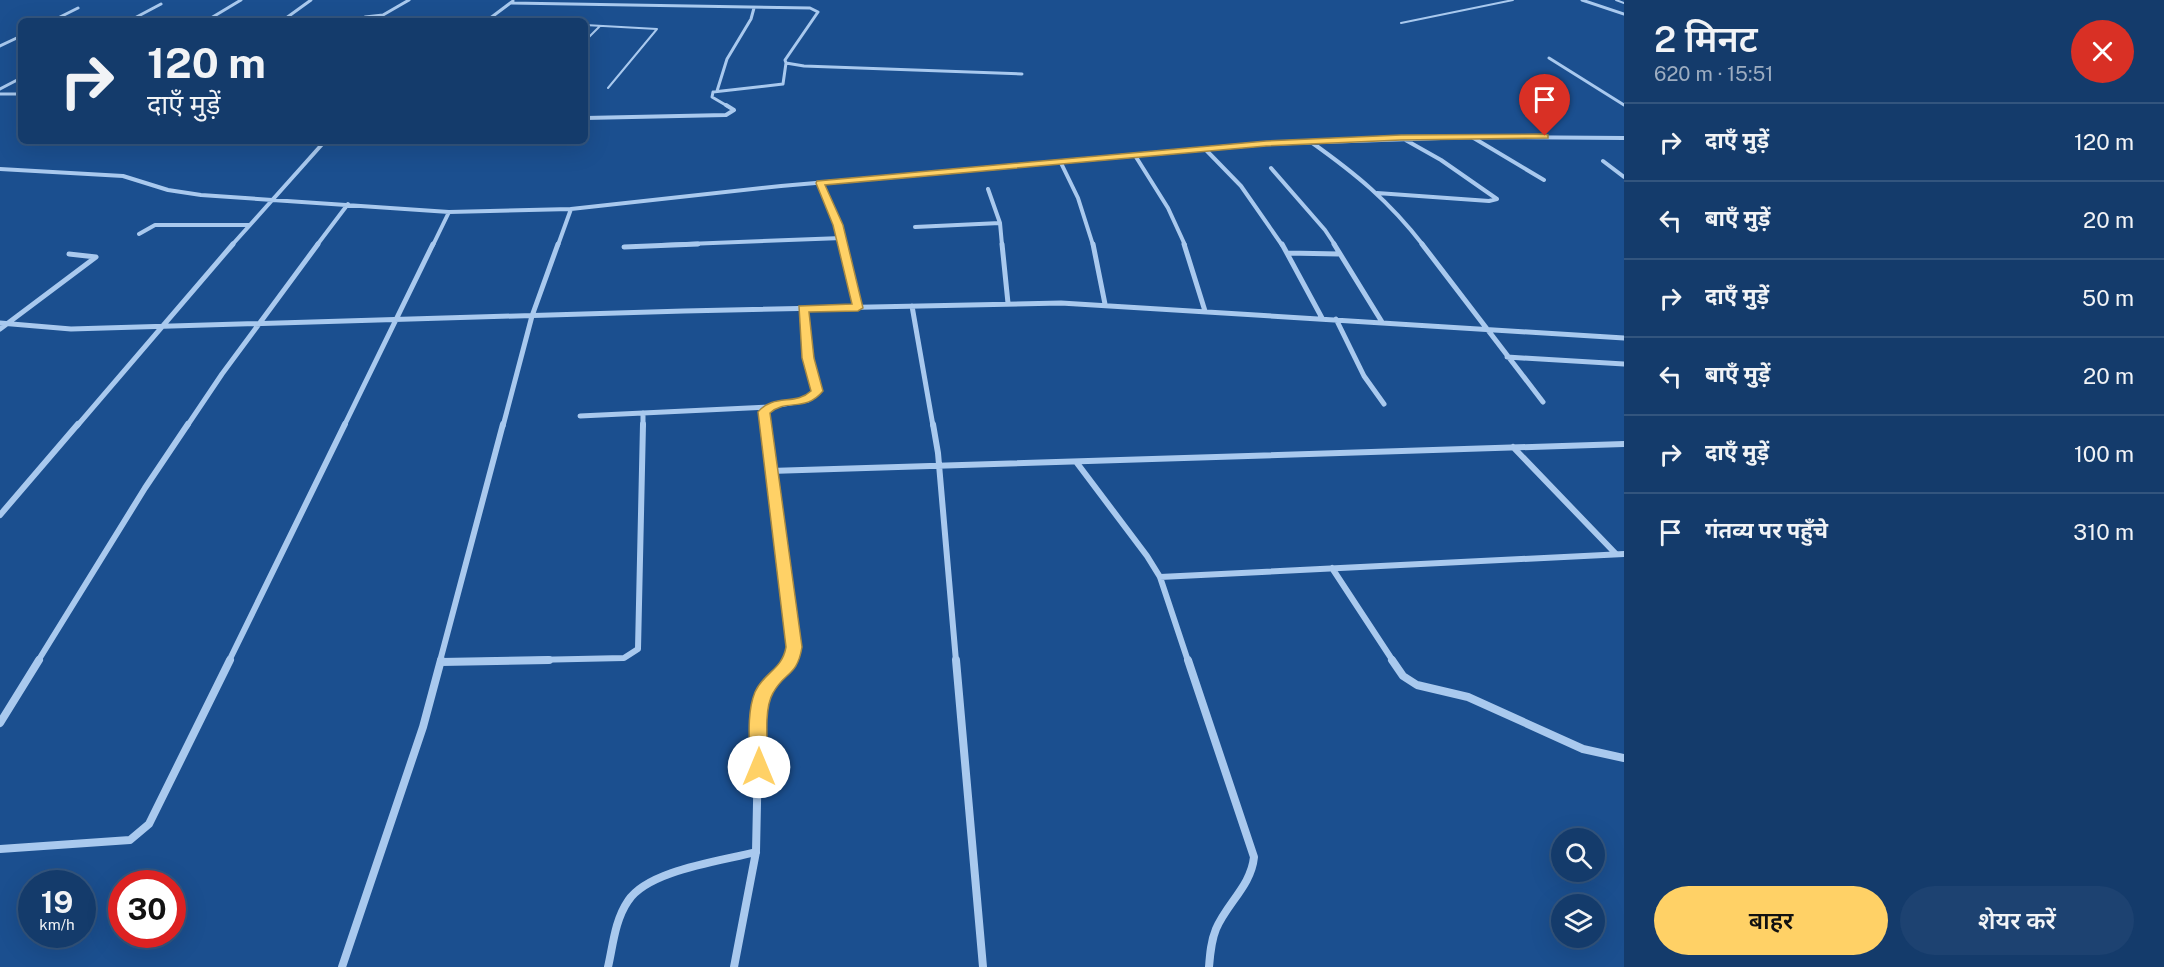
<!DOCTYPE html>
<html lang="hi">
<meta charset="utf-8">
<style>
:root{--surface:#143b6b;--page:#1d4271;--text:#f1f3f6;--muted:#9dadc1;--line:#33557e;--accent:#ffd166}
body{margin:0;font-family:"Public Sans","Noto Sans Devanagari",sans-serif;background:var(--page);color:var(--text);height:100vh;display:flex;flex-direction:column;font-size:22px;white-space:nowrap}
*{box-sizing:border-box;margin:0}
p{font-size:20px;color:var(--muted)}
.icon{flex:none;width:33px;height:33px;fill:none;stroke:currentColor;stroke-width:2;stroke-linecap:round;stroke-linejoin:round}
.map{position:relative;flex:1;overflow:hidden}
.panel{display:flex;flex-direction:column;background:var(--surface);width:540px}
.panel>*{flex:none}
.guide{position:absolute;left:18px;top:18px;width:570px;height:126px;border-radius:9px;box-shadow:0 6px 24px #0002,0 0 0 2px var(--line);background:#143b6b;color:var(--text);overflow:hidden}
.controls{position:absolute;left:1551px;top:828px;display:grid;gap:12px}
.controls a{display:grid;place-items:center;width:54px;height:54px;border-radius:50%;background:var(--surface);box-shadow:0 6px 24px #0002,0 0 0 2px var(--line);font-size:30px}
.speed{position:absolute;left:18px;top:870px;display:flex;gap:12px;font-size:30px;font-weight:700;text-align:center}
.speed>*{display:grid;place-content:center;width:78px;height:78px;border-radius:50%;background:var(--surface);box-shadow:0 6px 24px #0002,0 0 0 2px var(--line);line-height:1}
.speed small{font-size:15px;font-weight:400}
.speed .limit{border:9px solid #d22;background:#fff;color:#111}
.pin{position:absolute;display:grid;place-items:center;width:51px;height:51px;color:#fff;margin:-62px -26px;border-radius:50% 50% 50% 0;rotate:-45deg;box-shadow:0 0 6px #0007}
.pin .icon{rotate:45deg}
.me{position:absolute;width:66px;margin:-33px;rotate:0deg;stroke-linejoin:round;filter:drop-shadow(0 0 4px #0008)}
.turn{display:flex;align-items:center;gap:21px;height:126px;padding:0 30px;font-size:27px}
.turn .icon{width:78px;height:78px;stroke-width:2.5}
.turn b{display:block;font-size:42px;line-height:51px}
.round{display:grid;place-items:center;flex:none;width:63px;height:63px;border-radius:32px;background:var(--page)}
.headline{display:flex;align-items:center;justify-content:space-between;height:102px;padding:0 30px}
h1{font-size:36px;font-weight:600;line-height:45px}
.primary-button{display:flex;gap:12px;margin-top:auto;padding:12px 30px}
.primary-button a{flex:1;height:69px;border-radius:36px;background:var(--accent);color:#111;font-size:24px;font-weight:600;line-height:69px;text-align:center}
.primary-button a+a{background:var(--page);color:var(--text)}
ul{padding:0;list-style:none}
li{display:flex;align-items:center;gap:18px;height:78px;padding:0 30px;border-top:2px solid var(--line)}
li div{flex:1}
li b{display:block;font-size:22px}
li em{font-style:normal}
main{display:flex;flex:1;min-height:0}
.map>svg:first-child{display:block}
.lines{fill:none;stroke-linecap:round;stroke-linejoin:round}
.service{stroke:#a9c9ee;stroke-width:2}
.minor-far4{stroke:#a9c9ee;stroke-width:3}
.minor-far3{stroke:#a9c9ee;stroke-width:4}
.minor-far2{stroke:#a9c9ee;stroke-width:5}
.minor-far1{stroke:#a9c9ee;stroke-width:6}
.minor{stroke:#a9c9ee;stroke-width:8}
.route{fill:#ffd166;stroke:#a68842;stroke-width:1.5}
</style>
<main>
<div class="map">
<svg width="1624" height="967" viewBox="0 0 1624 967">
<rect width="100%" height="100%" fill="#1b4f8f"/>
<g class="lines">
<path class="service" d="M1616,0L1624,3
M1401,23L1513,0
M585,25L657,29L608,88
M585,41L600,26"/>
<path class="minor-far4" d="M1582,0L1624,14
M511,3L810,8L818,12L785,60L786,63L804,66L1022,74
M52,21L78,8
M129,21L161,4
M206,21L241,0
M282,21L311,0
M358,21L365,17L383,15L409,0
M481,21L489,19L513,1
M0,46L21,36
M1549,58L1624,105
M0,89L21,78
M717,91L727,59L751,19L754,8
M0,94H21
M729,107L712,97L713,92L783,84L786,63"/>
<path class="minor-far3" d="M585,118L726,115L734,110L726,105
M1472,137L1544,180
M1311,142C1356,174 1389,201 1423,245
M1205,149L1241,186L1282,245
M1136,157L1168,208L1185,245
M1603,161L1624,177
M1061,163L1078,198L1093,245
M1271,168L1325,230L1335,245
M0,169L123,176L168,190L201,195L449,212L571,209L781,186L1266,144L1471,137L1624,138
M820,183L843,245
M988,189L1000,223L1002,245
M1377,193L1489,201L1497,199L1441,160L1402,138
M915,227L1000,223
M139,234L155,225H250
M232,245L325,141
M317,245L348,204
M433,245L449,212
M558,245L571,209
M662,245L842,238"/>
<path class="minor-far2" d="M843,244L858,308
M1002,244L1008,303
M1093,244L1105,304
M1184,244L1205,311
M1282,244L1322,318
M1334,244L1382,322
M1422,244L1543,402
M624,247L698,244
M1288,253L1339,254
M912,306L933,426
M1336,319L1364,376L1384,404
M0,323L71,329L684,311L1061,303L1624,338
M0,329L96,257L69,254
M1507,357L1624,364
M580,416L767,407
M77,426L233,244
M187,426L222,374L318,244
M344,426L433,244
M503,426L532,316L558,244
M643,426V413
M766,426L764,412L767,407L808,400L817,391L808,358L803,309"/>
<path class="minor-far1" d="M766,424L794,647L790,661
M933,424L938,453L956,661
M1513,447L1616,554
M1077,463L1147,556L1160,577L1188,661
M770,471L1624,444
M0,515L78,424
M1332,568L1393,661
M1160,577L1624,554
M38,661L145,488L188,424
M229,661L345,424
M440,661L503,424
M481,661L624,658L638,649L643,424"/>
<path class="minor" d="M956,660L983,967
M1188,660L1254,857C1251,886 1227,903 1216,929C1211,941 1210,954 1209,967
M1392,660L1403,676L1417,685L1468,697L1583,749L1624,758
M441,662L549,660
M0,723L39,660
M0,849L130,840L149,824L230,660
M342,967L423,727L441,660
M608,967C613,945 615,920 628,901C648,870 722,861 756,852
M734,967L756,852L759,706L768,688L790,660"/>
</g>
<path class="route" d="M1545,134L1548,135V138L1401,140L1266,146L825,185L843,225L863,308L858,311L809,312L814,358L823,391C805,413 786,398 770,413L802,647C797,677 785,671 773,693C763,710 768,747 768,767L766,773L759,775L753,773L750,767C750,744 746,714 755,692C764,672 782,670 786,647L758,412C774,393 795,406 811,391L802,358L799,306L852,304L833,225L816,183L817,181L1266,141L1401,135Z"/>
</svg>
<div class="controls">
<a><svg class="icon" aria-label="search" viewBox="0 0 24 24"><circle cx="10" cy="10" r="6"/><path d="M15 15l6 6"/></svg></a>
<a><svg class="icon" aria-label="layers" viewBox="0 0 24 24"><path d="M12 4l9 5-9 5-9-5zM3 14l9 5 9-5"/></svg></a>
</div>
<div class="speed"><div>19<small>km/h</small></div><div class="limit">30</div></div>
<div class="pin" style="left:1545px;top:136px;background:#d93025"><svg class="icon" aria-label="arrive" viewBox="0 0 24 24"><path d="M6 21V4h12l-3 4 3 4H6"/></svg></div>
<svg class="me" style="left:759px;top:767px" viewBox="-20 -20 40 40"><circle r="19" fill="#fff"/><path d="M0-13L10 11 0 6-10 11z" fill="#ffd166"/></svg>
<div class="guide">
<div class="turn"><svg class="icon" aria-label="right" viewBox="0 0 24 24"><path d="M7 20v-9h11M14 6l5 5-5 5"/></svg><div><b>120 m</b>दाएँ मुड़ें</div></div>
</div>
</div>
<section class="panel">
<div class="headline"><div><h1>2 मिनट</h1><p>620 m · 15:51</p></div><a class="round" style="background:#d93025;color:#fff"><svg class="icon" aria-label="close" viewBox="0 0 24 24"><path d="M6 6l12 12M18 6L6 18"/></svg></a></div>
<ul>
<li><svg class="icon" aria-label="right" viewBox="0 0 24 24"><path d="M7 20v-9h11M14 6l5 5-5 5"/></svg><div><b>दाएँ मुड़ें</b></div><em>120 m</em></li>
<li><svg class="icon" aria-label="left" viewBox="0 0 24 24"><path d="M17 20v-9H6M10 6l-5 5 5 5"/></svg><div><b>बाएँ मुड़ें</b></div><em>20 m</em></li>
<li><svg class="icon" aria-label="right" viewBox="0 0 24 24"><path d="M7 20v-9h11M14 6l5 5-5 5"/></svg><div><b>दाएँ मुड़ें</b></div><em>50 m</em></li>
<li><svg class="icon" aria-label="left" viewBox="0 0 24 24"><path d="M17 20v-9H6M10 6l-5 5 5 5"/></svg><div><b>बाएँ मुड़ें</b></div><em>20 m</em></li>
<li><svg class="icon" aria-label="right" viewBox="0 0 24 24"><path d="M7 20v-9h11M14 6l5 5-5 5"/></svg><div><b>दाएँ मुड़ें</b></div><em>100 m</em></li>
<li><svg class="icon" aria-label="arrive" viewBox="0 0 24 24"><path d="M6 21V4h12l-3 4 3 4H6"/></svg><div><b>गंतव्य पर पहुँचे</b></div><em>310 m</em></li>
</ul>
<div class="primary-button"><a>बाहर</a><a>शेयर करें</a></div>
</section>
</main>
